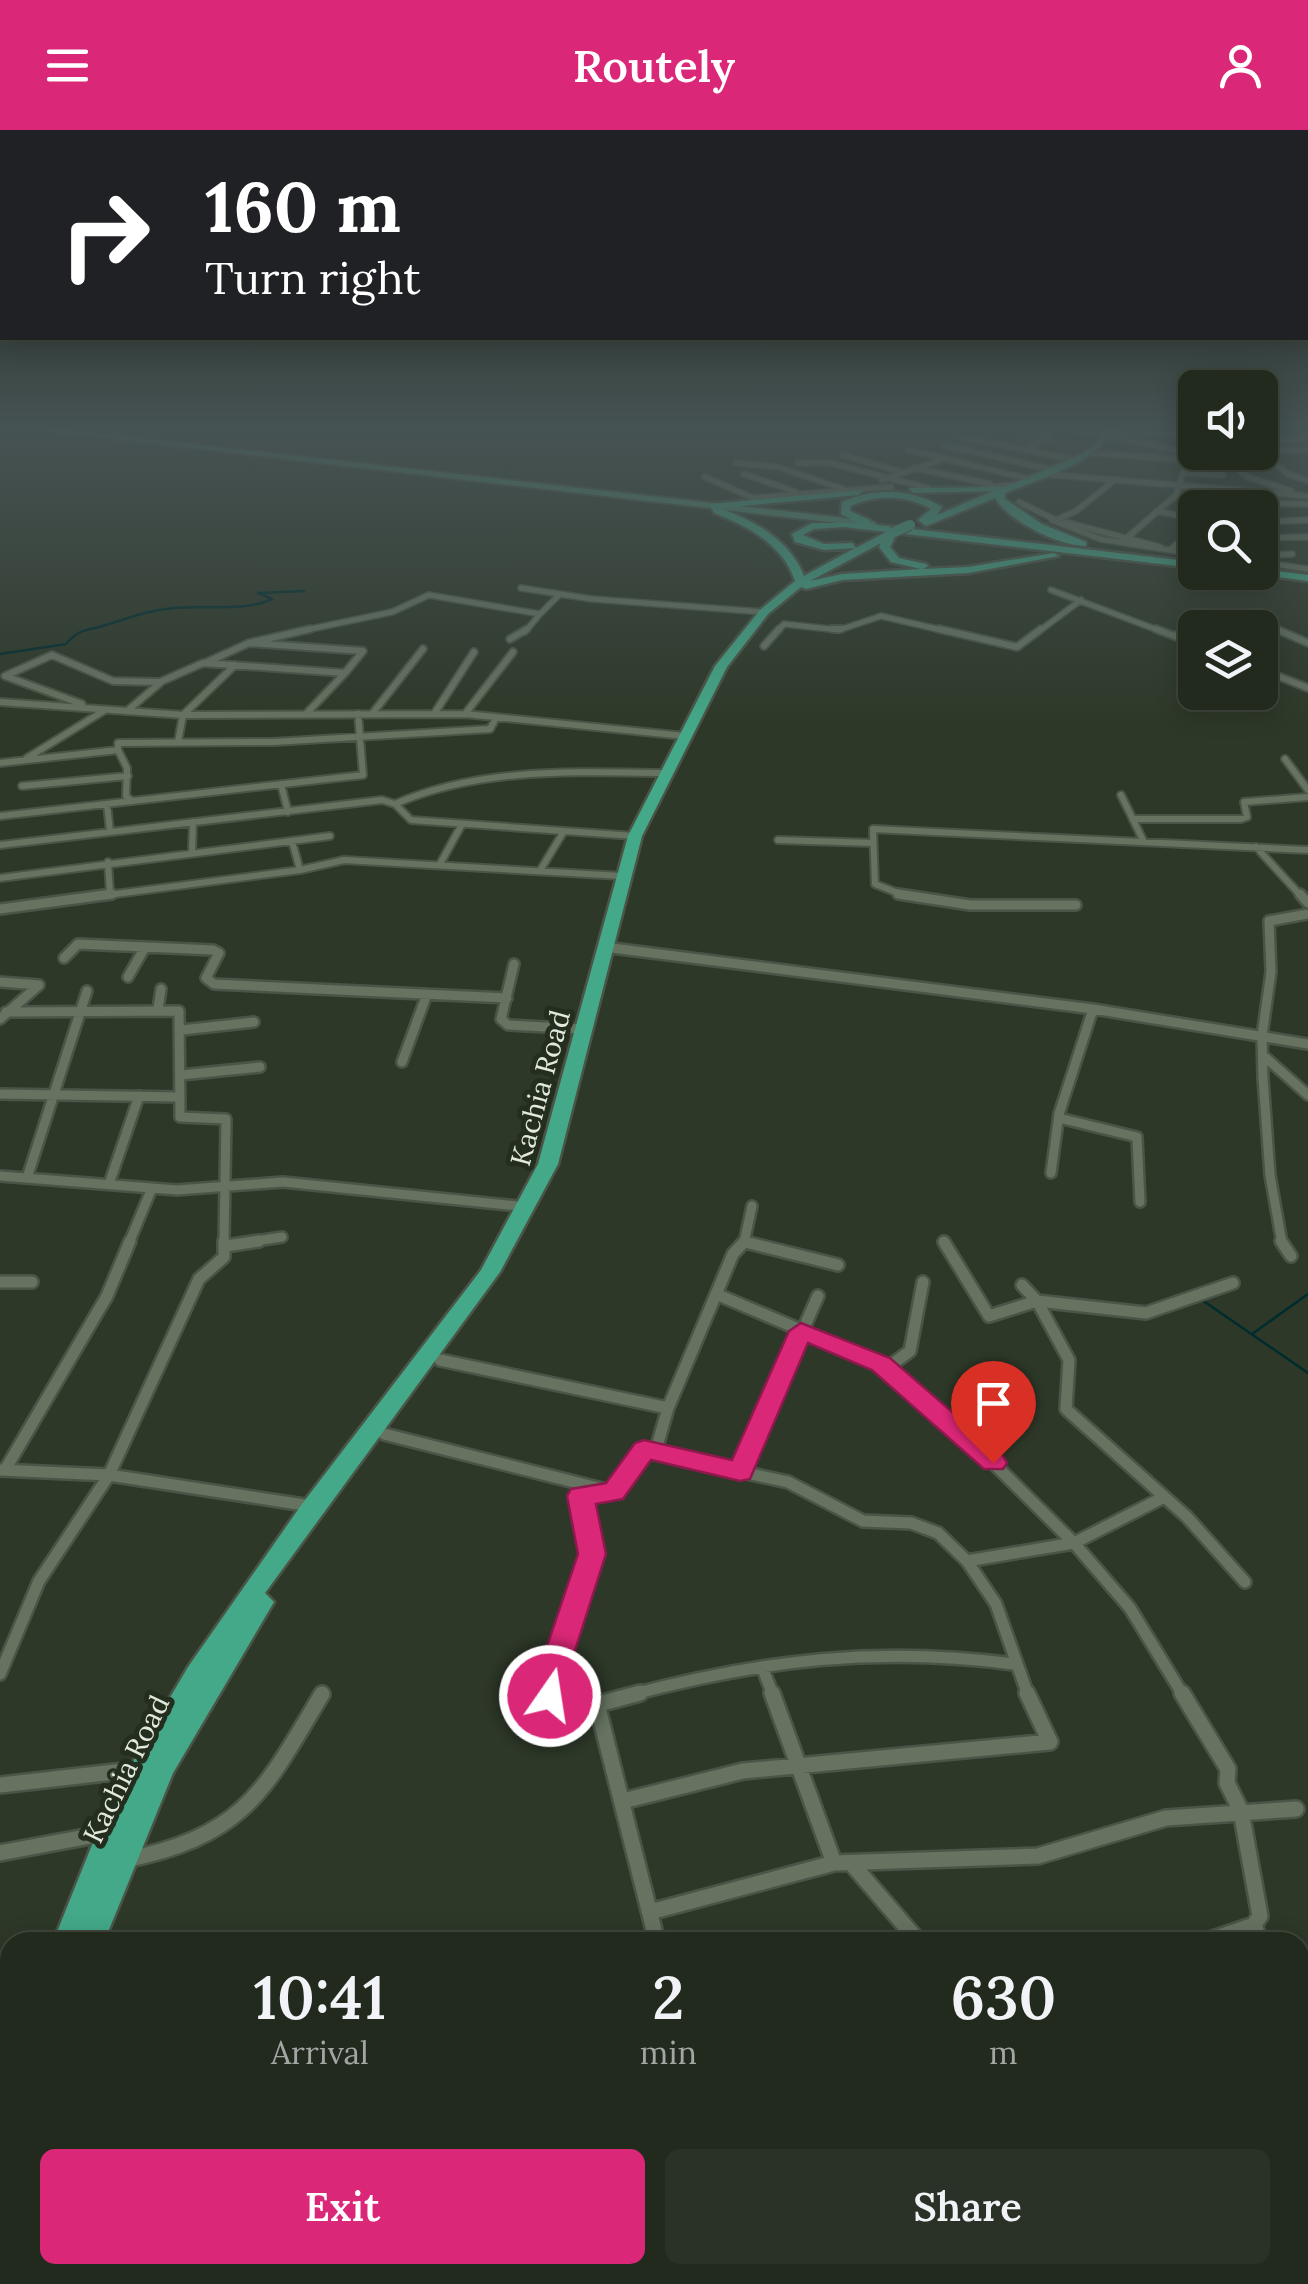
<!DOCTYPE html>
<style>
:root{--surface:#222a1e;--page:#2a3227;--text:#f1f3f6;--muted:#a2a7a4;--line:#3f463c;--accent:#db2777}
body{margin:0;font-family:Lora,serif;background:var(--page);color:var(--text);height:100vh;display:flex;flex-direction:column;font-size:38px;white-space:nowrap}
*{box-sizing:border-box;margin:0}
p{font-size:32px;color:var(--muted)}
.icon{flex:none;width:55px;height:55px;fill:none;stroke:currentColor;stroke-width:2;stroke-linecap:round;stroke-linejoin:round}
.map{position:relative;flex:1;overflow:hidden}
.sheet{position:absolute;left:0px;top:1802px;width:1310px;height:352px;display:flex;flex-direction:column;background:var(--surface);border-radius:30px 30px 0 0;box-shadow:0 5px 25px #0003,0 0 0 2px var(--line)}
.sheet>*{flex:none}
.banner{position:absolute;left:0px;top:0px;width:1310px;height:210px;box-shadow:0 5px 25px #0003,0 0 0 2px var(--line);background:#202124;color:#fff;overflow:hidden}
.fabs{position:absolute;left:1178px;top:240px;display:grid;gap:20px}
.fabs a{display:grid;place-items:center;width:100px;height:100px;border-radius:15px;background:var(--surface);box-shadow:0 5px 25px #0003,0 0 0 2px var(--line);font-size:50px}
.pin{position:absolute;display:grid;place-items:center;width:85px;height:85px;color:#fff;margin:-102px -42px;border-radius:50% 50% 50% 0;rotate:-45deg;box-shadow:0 0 10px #0007}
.pin .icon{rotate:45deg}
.me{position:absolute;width:110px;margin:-55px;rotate:13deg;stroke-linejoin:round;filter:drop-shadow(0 0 8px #0008)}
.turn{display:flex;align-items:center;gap:35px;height:210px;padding:0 40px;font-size:45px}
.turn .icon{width:130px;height:130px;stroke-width:2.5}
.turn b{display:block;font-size:70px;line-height:85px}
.eta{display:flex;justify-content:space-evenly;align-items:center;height:170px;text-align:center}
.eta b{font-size:60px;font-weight:600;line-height:70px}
.cta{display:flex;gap:20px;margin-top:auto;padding:20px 40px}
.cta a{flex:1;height:115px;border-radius:15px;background:var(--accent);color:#fff;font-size:40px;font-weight:600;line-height:115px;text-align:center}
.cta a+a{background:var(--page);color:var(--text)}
header{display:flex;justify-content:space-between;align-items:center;height:130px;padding:0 40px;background:var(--accent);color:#fff;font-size:45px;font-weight:600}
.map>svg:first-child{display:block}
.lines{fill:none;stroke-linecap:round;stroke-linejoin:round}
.stream{stroke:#002c2e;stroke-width:2.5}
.street-far4-casing{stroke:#4a5547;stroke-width:8}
.street-far3-casing{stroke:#4a5547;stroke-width:10}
.street-far2-casing{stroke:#4a5547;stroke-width:14}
.street-far1-casing{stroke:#4a5547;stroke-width:16}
.street-casing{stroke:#4a5547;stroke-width:20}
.primary-casing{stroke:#4a5547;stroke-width:4}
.highway-casing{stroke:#4a5547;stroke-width:5}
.street-far4{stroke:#667361;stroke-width:5}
.street-far3{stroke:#667361;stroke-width:6}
.street-far2{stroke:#667361;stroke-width:9}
.street-far1{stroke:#667361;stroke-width:11}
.street{stroke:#667361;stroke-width:15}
.primary{fill:#519379;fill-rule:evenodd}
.highway{fill:#43a989;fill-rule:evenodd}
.highway-bridge-casing{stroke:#4a5547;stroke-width:12;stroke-linecap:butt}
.highway-bridge{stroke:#43a989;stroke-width:10}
.route{fill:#db2777;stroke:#8e194d;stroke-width:2.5}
.labels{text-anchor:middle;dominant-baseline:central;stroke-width:10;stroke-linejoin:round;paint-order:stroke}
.street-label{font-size:28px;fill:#e2eae0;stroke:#232e1f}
</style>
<header><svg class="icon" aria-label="menu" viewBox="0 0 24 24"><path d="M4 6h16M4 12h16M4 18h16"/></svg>Routely<svg class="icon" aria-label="person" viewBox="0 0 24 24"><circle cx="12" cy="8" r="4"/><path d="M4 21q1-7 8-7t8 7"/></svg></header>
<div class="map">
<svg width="1308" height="2154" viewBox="0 0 1308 2154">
<rect width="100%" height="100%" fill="#2d3828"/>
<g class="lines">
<path class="stream" d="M0,524L66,514C79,498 88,501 106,495C129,488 149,480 174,478C204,475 245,482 272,469L258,463L304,461
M1202,1170L1308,1243
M1252,1204L1308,1164"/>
<defs>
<path id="street-far4" d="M1049,297L1110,303
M1270,297L1283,310
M1117,302L1195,304
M1024,304L1048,308
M957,306L1076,330
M114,307L124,297
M1109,307L1142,311
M1138,311L1230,334L1248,347L1291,361
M1260,311L1308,309
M944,315L1053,340
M1030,318L1057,297
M909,320L1029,349
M1261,321L1288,344L1308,351
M1262,321L1305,320
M1090,323L1214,332L1223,345
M843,325L901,342
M736,333L778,337L843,359
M798,333H830L928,358
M914,338L990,354
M744,344L796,362
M1043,344L1308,366
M705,347L753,368L891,357
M882,350L941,330
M980,358L1010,355
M1019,372L1056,390L1076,381L1111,353
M1227,378L1238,373L1308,374
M1157,381L1195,389
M1052,390L1100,409L1195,424
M1065,392L1160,417
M1260,392L1308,390
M1128,407L1176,365L1183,343L1223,345
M1260,408L1308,407
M1170,420L1195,398
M1260,426L1292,424
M1260,432L1308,439
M521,458L592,469L764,482
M1051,460L1163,502
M1197,498L1239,483L1282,502
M296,502L392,482L429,465L540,484L558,466
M525,502L540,484
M777,502L784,494L839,500L881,486L950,502
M1038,502L1081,470"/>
<path id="street-far3" d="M832,499H841
M939,499L1017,517L1041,499
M1156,499L1177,507
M1276,499L1308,513
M1176,505L1195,514
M510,509L527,499
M764,516L779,499
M205,533L249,513
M1260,539L1308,558
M0,572L183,585L465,584L685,606
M79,577L82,574L5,546L52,525L113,551L160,552L203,533L345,543L363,521L249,513L310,499
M127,581L160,553
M306,584L345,543
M372,584L423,519
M434,584L474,522
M465,584L513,522
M178,612L183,585L235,535
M118,620L127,638L126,666L132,671
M27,628L105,580
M1285,629L1308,660
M0,633L118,620V613L273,612L490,599L496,588
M281,654L288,682
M22,656L128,646
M1121,665L1144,712
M107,674L110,702
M395,674C481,637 574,642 666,643
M0,686L363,645L358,584
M1133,689H1241L1247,687L1244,672L1308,667
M778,710L873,713
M0,715L382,670L395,674L411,690L635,706
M1256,717L1302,767
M192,723L193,692
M108,732L110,763
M440,734L461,696
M541,739L564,701
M300,740L344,730L622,746
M0,748L330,706
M92,767L300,740L292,711
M908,767L875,754L873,699L1308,720"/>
<path id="street-far2" d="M898,764L970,775H1076
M1300,764L1308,773
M0,779L112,764
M612,818L1093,879L1308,914
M64,828L78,814L213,820L219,823L206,848L214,854L507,868
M514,834L501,889L508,895L583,899
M128,847L145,817
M0,852L39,855
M158,879L161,859
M6,882L179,881L180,987L226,989L224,1113
M0,889L39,855
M182,900L254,892
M1266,928L1308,965
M402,932L427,864
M181,945L260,937
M0,964L180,967
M1059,988L1137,1007L1140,1072
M1051,1043L1059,984L1093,879
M0,1046L177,1060L283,1052L527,1077
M27,1048L87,861
M109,1054L139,966
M745,1112L750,1113
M129,1113L152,1058
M243,1113L282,1107
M744,1113L752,1076
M1282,1113L1270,1045L1263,948L1262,906L1271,842L1269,791L1308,784"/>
<path id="street-far1" d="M1281,1111L1291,1126
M745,1112L838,1135
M944,1112L989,1186L1037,1171L1069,1230L1066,1279L1187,1387L1245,1452
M226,1116L259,1111
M0,1152H32
M1022,1155L1037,1171L1146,1183L1233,1153
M716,1164L881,1234L966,1306L1074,1413L1130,1478L1183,1565
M440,1230L668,1278
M887,1238L910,1221L923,1152
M384,1304L614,1362L581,1366L592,1424L548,1558L551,1565
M655,1323L788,1352L863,1391L911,1393L938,1403L967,1431L996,1474L1028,1565
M0,1340L109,1345L311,1376
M5,1340L107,1166L130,1111
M740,1342L818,1166
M612,1359L644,1319L655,1323L668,1278L733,1124L745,1111
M967,1431L1074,1413L1164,1367
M763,1539L773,1565
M0,1544L39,1451L109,1345L199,1149L224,1127V1111
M630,1565C763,1530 878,1516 1014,1534"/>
<path id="street" d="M550,1563L554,1572H588L599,1582L657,1812
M772,1563L834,1733
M1182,1563L1228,1639L1227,1653L1241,1681L1260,1786L1254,1795L1204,1812
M595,1575L640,1563
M0,1655L141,1639
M623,1671L743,1641L1050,1612L1027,1563
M0,1723L107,1703
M125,1730C245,1705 263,1663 322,1564
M852,1734L919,1812
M650,1782L834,1733L1038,1726L1166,1688L1296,1679
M1254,1795L1260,1812
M0,1838L10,1835
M1300,1930L1308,1944
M1300,2092L1308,2089
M550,2145V2154
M891,2154L892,2145
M1148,2154L1169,2145"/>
<path id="primary" d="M12,297H40L872,391L877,394L872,397Z"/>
<path id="highway" d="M1107,297H1116C1091,336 1047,346 1005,363V369L1042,394L1086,412V416C1058,416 1009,391 995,368L926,396L918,390L931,379C907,365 876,364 851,376L850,381L870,390V394L1195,432V438L897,403L890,417L899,428L926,434L928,436L923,439L968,437L1054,423L1059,426L968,443L842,450L806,459L801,457L768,484L727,537L642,706L558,1034L500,1142L265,1463L274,1472L173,1643L104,1812H53L94,1710L138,1622L188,1537L302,1374L481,1140L538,1034L628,706L715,536L760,480L795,451C783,415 748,396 714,383L710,374L863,360L859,365L720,378C755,391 790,410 804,446L855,418L824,420L795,412L792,404L812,393H859L841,384L842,372C875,357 911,358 942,377L937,385L993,361L913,363L909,358L1004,357L1080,325L1097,313ZM844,397L886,402L856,418L852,413L824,414L803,405L814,399ZM881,413L879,417L891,432L921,439L842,444L810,451Z
M1260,439L1308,445V451L1256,444Z
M10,1980V2031L0,2035V1984Z
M10,2061V2126L0,2130V2065Z"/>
</defs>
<use href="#street-far4" class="street-far4-casing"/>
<use href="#street-far3" class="street-far3-casing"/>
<use href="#street-far2" class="street-far2-casing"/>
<use href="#street-far1" class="street-far1-casing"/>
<use href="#street" class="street-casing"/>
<use href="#primary" class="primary-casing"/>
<use href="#highway" class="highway-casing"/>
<use href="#street-far4" class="street-far4"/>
<use href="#street-far3" class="street-far3"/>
<use href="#street-far2" class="street-far2"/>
<use href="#street-far1" class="street-far1"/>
<use href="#street" class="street"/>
<use href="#primary" class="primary"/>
<use href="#highway" class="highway"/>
<defs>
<path id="highway-bridge" d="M892,403L910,395"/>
</defs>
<use href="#highway-bridge" class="highway-bridge-casing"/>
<use href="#highway-bridge" class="highway-bridge"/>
</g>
<linearGradient id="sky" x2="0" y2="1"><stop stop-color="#191f16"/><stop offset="0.5" stop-color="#465353"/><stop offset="1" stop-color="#465353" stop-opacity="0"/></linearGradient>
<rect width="1308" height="599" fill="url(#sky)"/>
<path class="route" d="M801,1193L890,1228L1003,1326L1007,1333L1003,1339H984L872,1240L808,1213L750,1349L740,1351L651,1330L623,1369L596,1374L606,1424L563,1558L560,1575L550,1579L539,1575L533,1558L578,1424L567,1366L571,1359L606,1353L635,1313L644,1310L732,1330L789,1201Z"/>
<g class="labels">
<g class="street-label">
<text transform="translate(540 958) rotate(-75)">Kachia Road</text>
<text transform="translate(126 1639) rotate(-64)">Kachia Road</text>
</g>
</g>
</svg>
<div class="fabs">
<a><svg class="icon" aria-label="sound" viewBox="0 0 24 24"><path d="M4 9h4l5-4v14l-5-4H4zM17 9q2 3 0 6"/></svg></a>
<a><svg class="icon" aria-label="search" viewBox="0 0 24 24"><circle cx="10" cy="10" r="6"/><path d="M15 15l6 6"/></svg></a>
<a><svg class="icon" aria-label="layers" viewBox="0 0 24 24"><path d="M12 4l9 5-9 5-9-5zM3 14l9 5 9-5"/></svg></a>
</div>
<div class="pin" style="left:993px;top:1333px;background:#d93025"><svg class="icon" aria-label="arrive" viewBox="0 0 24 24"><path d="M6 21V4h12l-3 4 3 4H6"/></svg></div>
<svg class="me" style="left:550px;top:1566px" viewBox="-20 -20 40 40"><circle r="17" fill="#db2777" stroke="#fff" stroke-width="3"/><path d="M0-11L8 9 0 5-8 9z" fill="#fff"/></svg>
<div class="banner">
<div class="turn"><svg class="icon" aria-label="right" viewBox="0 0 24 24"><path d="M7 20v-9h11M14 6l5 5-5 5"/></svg><div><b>160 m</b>Turn right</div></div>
</div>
<section class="sheet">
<div class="eta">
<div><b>10:41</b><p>Arrival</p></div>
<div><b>2</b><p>min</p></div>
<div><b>630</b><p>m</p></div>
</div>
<div class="cta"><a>Exit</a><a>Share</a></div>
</section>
</div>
